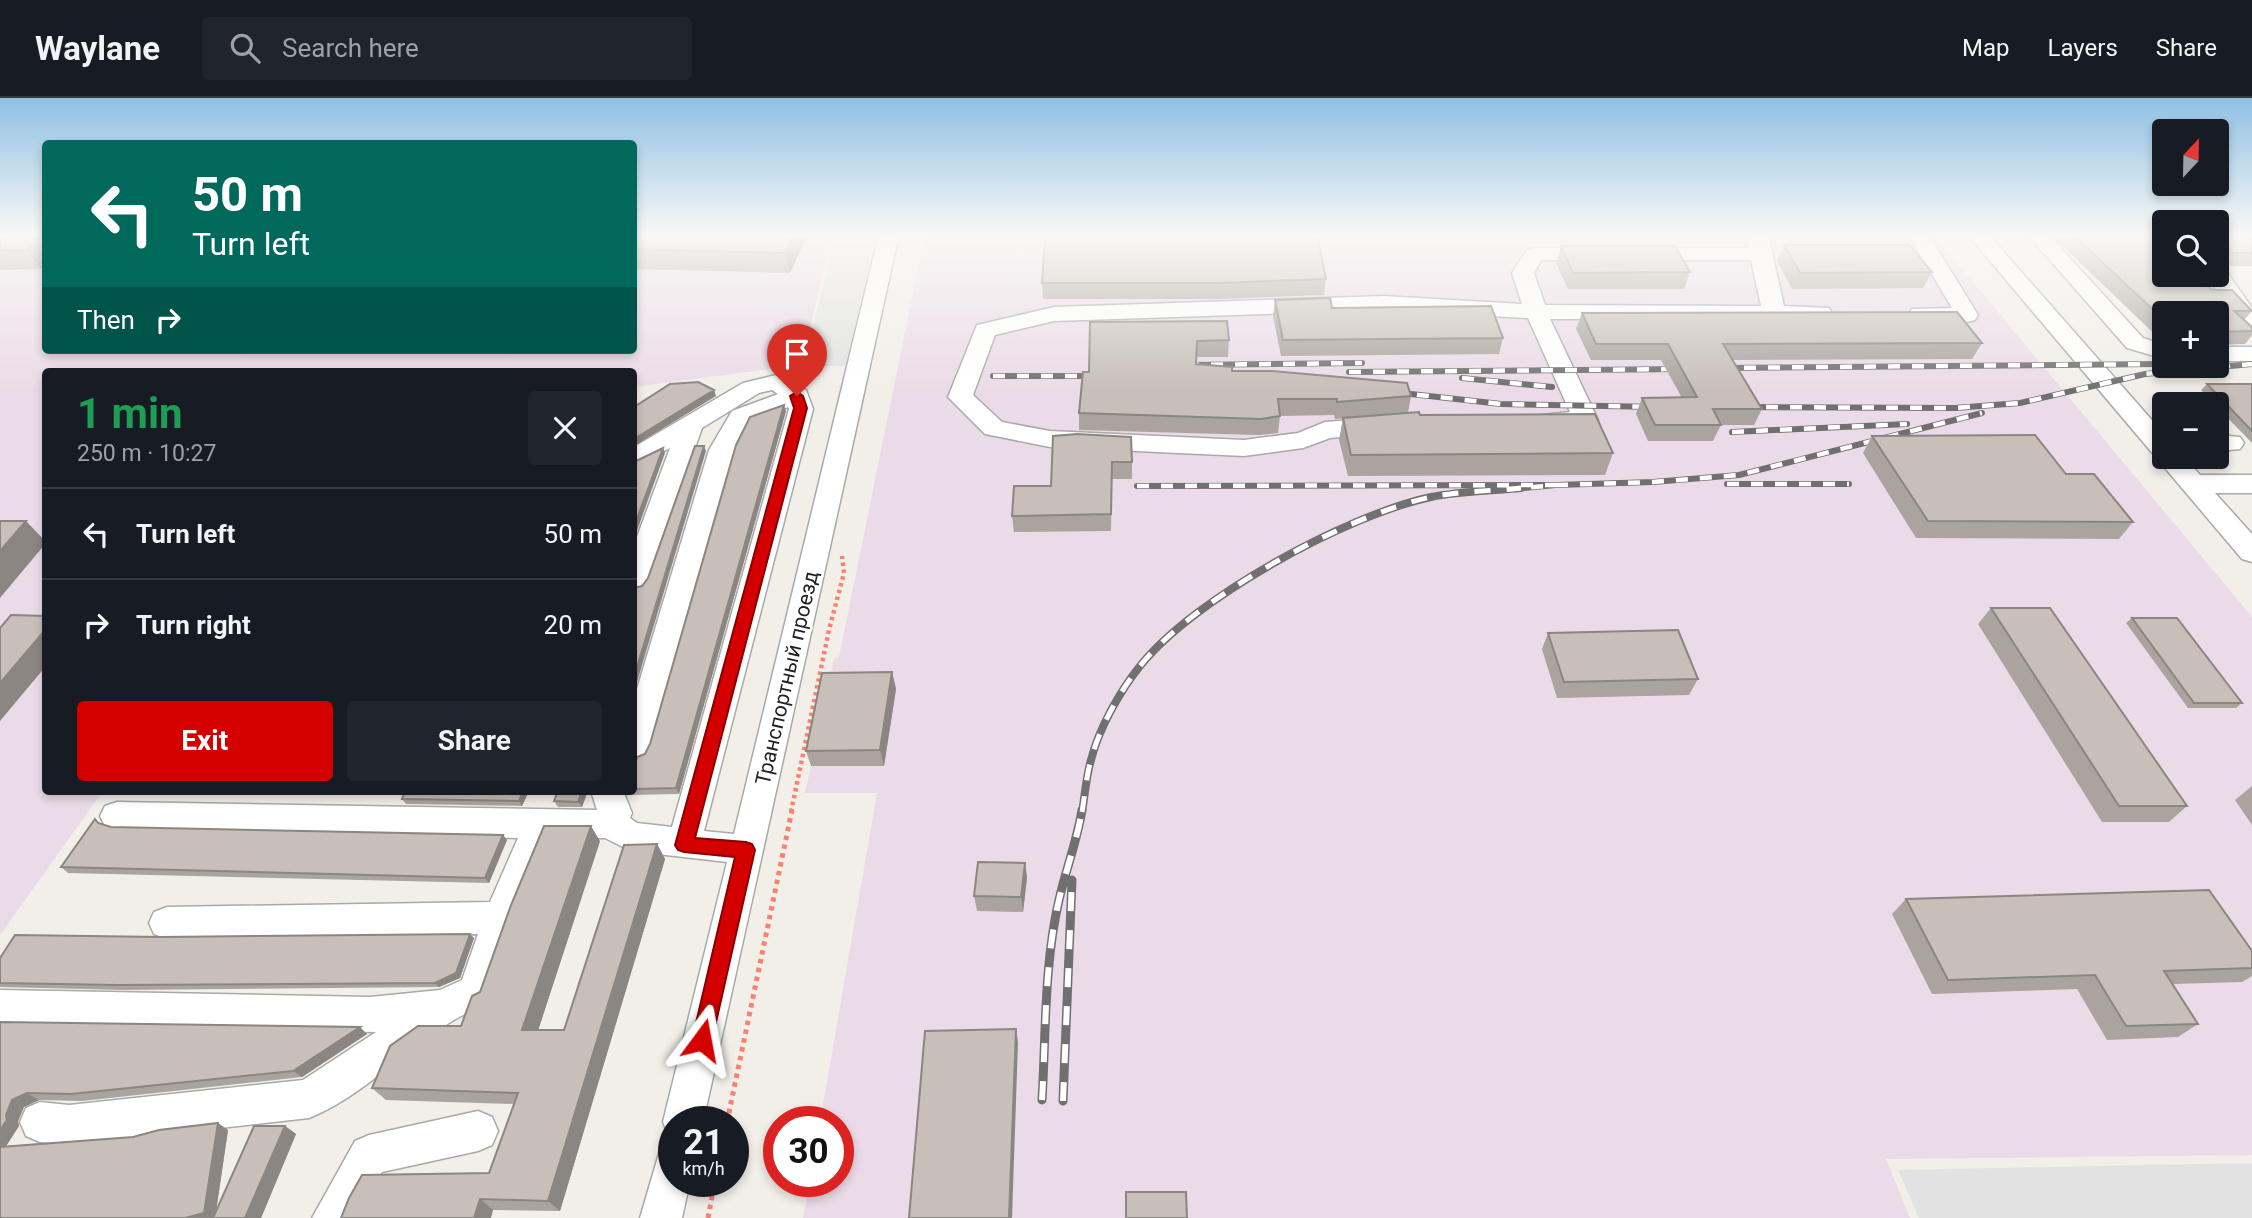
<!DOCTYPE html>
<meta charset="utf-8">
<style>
:root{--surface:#171b24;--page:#20242c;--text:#f1f3f6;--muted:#9ea1a6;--line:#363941;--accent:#d40000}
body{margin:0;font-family:Roboto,sans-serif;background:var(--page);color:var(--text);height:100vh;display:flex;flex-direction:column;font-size:26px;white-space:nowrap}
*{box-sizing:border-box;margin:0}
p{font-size:23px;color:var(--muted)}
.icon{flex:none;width:38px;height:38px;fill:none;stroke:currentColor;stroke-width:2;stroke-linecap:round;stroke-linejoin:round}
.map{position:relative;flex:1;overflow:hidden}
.details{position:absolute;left:42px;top:270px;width:595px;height:427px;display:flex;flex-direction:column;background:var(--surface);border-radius:7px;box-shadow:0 4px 10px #0003}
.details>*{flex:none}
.guide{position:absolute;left:42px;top:42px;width:595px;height:214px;border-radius:7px;box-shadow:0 4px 10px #0003;background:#00695c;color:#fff;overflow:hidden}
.needle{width:46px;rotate:22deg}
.tools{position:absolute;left:2152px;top:21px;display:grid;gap:14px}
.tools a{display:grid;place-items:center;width:77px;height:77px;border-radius:7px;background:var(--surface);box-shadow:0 4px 10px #0003;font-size:35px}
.speed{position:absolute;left:658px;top:1008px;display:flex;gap:14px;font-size:35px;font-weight:700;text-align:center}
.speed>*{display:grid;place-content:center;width:91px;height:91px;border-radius:50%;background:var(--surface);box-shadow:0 4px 10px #0003;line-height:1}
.speed small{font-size:18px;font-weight:400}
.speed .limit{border:10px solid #d22;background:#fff;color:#111}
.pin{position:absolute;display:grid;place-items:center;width:60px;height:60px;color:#fff;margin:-72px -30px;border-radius:50% 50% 50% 0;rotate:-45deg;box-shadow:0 0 7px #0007}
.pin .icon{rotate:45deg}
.me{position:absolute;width:77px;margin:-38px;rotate:13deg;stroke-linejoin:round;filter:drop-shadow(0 0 5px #0008)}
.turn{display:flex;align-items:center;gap:24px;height:147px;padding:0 35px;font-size:32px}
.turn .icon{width:91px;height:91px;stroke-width:2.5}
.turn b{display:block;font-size:49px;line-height:60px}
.then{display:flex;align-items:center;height:66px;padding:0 35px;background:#0003;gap:14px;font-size:26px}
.round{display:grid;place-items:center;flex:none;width:74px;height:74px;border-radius:7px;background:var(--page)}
.headline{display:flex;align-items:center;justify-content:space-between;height:119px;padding:0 35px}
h1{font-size:42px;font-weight:700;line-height:52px;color:#1e9e55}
.cta{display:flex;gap:14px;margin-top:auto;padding:14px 35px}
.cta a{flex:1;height:80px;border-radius:7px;background:var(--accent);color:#fff;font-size:28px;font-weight:700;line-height:80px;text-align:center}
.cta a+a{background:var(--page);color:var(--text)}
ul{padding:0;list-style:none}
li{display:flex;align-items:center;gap:21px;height:91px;padding:0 35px;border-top:2px solid var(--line)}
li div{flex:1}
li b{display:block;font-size:26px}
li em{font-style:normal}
header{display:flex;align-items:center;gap:42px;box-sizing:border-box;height:98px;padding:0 35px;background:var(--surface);border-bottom:2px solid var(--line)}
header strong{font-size:33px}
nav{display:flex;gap:38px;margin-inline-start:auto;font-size:24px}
.search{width:490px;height:63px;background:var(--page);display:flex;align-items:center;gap:18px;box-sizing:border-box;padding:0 24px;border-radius:7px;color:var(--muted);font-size:26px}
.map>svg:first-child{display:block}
.industrial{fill:#ebdbe8}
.parking{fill:#e2e2e2}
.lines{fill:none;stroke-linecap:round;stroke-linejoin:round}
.minor-casing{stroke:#a9a9a9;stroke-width:3}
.path-far1{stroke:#fa8072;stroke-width:4.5;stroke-dasharray:3.5 3.5;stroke-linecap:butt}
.path{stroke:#fa8072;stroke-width:5;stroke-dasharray:4.5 4.5;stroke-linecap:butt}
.minor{fill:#fff;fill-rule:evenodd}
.rail-far2-casing{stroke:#707070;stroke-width:6}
.rail-far1-casing{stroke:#707070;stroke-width:8}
.rail-casing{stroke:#707070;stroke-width:9}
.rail-far2{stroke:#fff;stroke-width:4.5;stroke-dasharray:12;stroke-linecap:butt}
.rail-far1{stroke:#fff;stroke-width:5;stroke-dasharray:16;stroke-linecap:butt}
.rail{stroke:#fff;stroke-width:6;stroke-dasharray:19;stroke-linecap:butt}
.wall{fill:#aba49e}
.shaded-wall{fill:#8b8681}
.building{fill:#c7bfb8;stroke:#8b8681;stroke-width:2}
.route{fill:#d40000;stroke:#8a0000;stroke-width:2}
.labels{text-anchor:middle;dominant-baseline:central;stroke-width:5;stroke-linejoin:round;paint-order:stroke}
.street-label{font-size:21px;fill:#222;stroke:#fff}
</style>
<header>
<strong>Waylane</strong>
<div class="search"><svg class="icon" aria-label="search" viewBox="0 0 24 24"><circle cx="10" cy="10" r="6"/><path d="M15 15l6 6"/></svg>Search here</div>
<nav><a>Map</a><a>Layers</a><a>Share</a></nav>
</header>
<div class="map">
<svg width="2252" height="1120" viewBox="0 0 2252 1120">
<rect width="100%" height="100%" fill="#f2efe9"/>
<path class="industrial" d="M0,136H45L46,252H634V136H833L801,267L634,289V273H46V693H103L0,837Z
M925,136H1933L2252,519V1057L1886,1061L1910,1120H803L810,1083H838V1024H820L877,695H805L834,561L839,559Z"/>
<path class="parking" d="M835,136H876L846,268H804Z
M2252,1065V1120H1919L1898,1072Z"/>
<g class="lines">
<defs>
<path id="minor" d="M879,136H899L703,1024H674V1040L669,1038L663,1024L727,764L631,753L605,740H552L519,820L489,906C478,911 465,915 454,922C404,951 364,998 309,1020L69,1047L40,1044L26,1038L20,1024L26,1010L40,1004L69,1007L303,982L376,934L0,928V892L370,899L440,892L462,882L478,836L167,841L154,836L149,825L154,814L167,809L490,804L518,740L117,732L105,728L100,718L105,708L117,704L597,712L591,693H623L632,715L630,720L637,725L672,729L789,311L788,309L750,323L735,352L650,651L645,660L634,664V601L709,352L732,313L778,296L772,292L759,295L702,330L648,484L644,491L634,494V447L670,350L634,368V349L743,285L776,277L806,292L813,311L704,733L734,736Z
M1748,136H1768L1784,208L1829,210L1832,215L1829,220L1550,221L1598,322L1595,327C1579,332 1559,332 1543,327L1540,322L1543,317L1570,314L1528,220L1384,212L1054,223L995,237L973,297L1002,324L1050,333L1244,342L1298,335L1325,324L1380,320L1389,322L1392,328L1389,334L1330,340L1303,350L1244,358L1050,349L985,336L948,299L977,227L1054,209L1384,198L1522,206L1512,175L1527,152L1534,150H1598L1605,152L1609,156L1605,160L1598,162H1541L1534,175L1545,207L1761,208L1751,162H1641L1634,160L1630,156L1634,152L1641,150H1749Z
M1908,136H1928L1978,217L1975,222L1967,224L1912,221L1909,216L1912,211L1952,210Z
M1967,136H1988L2165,337V359H2184L2200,377H2252V395H2215L2252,436V464L2242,461Z
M2027,136H2048L2143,240L2165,247V261L2127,250Z
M2217,170L2225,171L2252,210V229C2231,223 2218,194 2207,177H2217Z
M2217,249H2252V263H2217Z
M2217,337L2240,339L2244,345L2240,351L2217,353Z
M478,1013L492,1019L498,1033L492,1047L478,1053L382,1074L356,1120H312L355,1043L369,1037Z
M674,1046V1083H690L682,1120H640L660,1052Z"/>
</defs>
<use href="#minor" class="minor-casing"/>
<path class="path-far1" d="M791,714L829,532L844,475L842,458"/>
<path class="path" d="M727,1024L792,712
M708,1120L715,1083"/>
<use href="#minor" class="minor"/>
<defs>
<path id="rail-far2" d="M1187,267L1362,265
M1720,270L2157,266
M1349,274L1685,271
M993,278H1102
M1462,280L1552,289
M1393,294L1501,306L1658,309
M1742,309L1955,310L2020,305L2145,276L2252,266
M1732,334L1907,326
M1727,386H1849
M1556,387L1653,384L1739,377L1982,315
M1137,388L1556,387L1502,392"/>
<path id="rail-far1" d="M1082,714C1085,697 1086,679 1091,662C1099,630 1120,593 1140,568C1194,500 1347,417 1431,399C1460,393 1492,393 1521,390"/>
<path id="rail" d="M1042,1002C1046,936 1044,866 1059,802C1066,771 1077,743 1082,712
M1063,1003L1072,782"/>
</defs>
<use href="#rail-far2" class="rail-far2-casing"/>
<use href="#rail-far1" class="rail-far1-casing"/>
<use href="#rail" class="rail-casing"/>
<use href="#rail-far2" class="rail-far2"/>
<use href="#rail-far1" class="rail-far1"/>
<use href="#rail" class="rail"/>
</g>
<path class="wall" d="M0,136H46L41,171L0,172Z
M634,136H808L790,175L634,171Z
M2050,136H2165V177L2212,192L2252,213L2244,222L2252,229V237L2245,246L2217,247V215H2165V246Z
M2217,136H2252V168H2223L2217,163Z
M1784,147L1932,174L1923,190L1792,191L1777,163Z
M1561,148L1690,174L1684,191H1568L1556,165Z
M1326,181L1324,197L1218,201H1043L1042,185Z
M1275,202L1503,240L1499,256L1281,258L1273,218Z
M1582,215L1982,245L1972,261L1732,262L1762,311L1754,327H1721L1713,343H1648L1636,316L1642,300H1682L1661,262H1591L1576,231Z
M1090,224L1229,242L1228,259H1196V266L1232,273L1411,298L1408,315L1613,355L1605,377L1348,378L1339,342L1343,320L1362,319L1335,321L1334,317L1280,318L1278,335L1259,337L1079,332V315L1089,274Z
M2207,286H2252V345L2217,309V306H2215L2201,292Z
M786,313L679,696L629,697L627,693H634V670L645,656L650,646Z
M1053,338L1132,364V381H1112L1111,433L1014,434L1012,418L1051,388Z
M1872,338L2066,376L2133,424L2119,441L1916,440L1863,355Z
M1991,510L2187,708L2169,724H2102L1978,526Z
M2132,520L2242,605L2236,610H2188L2126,525Z
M1548,535L1698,581L1689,597L1557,600L1542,551Z
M892,574L896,591L884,668H811L806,653Z
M2252,688V727L2235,702Z
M529,693L522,708L406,706L402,701Z
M588,693L582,709H558L554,703Z
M95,721L101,726L111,729L503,737L507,742L489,785L68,775L61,769Z
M600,743L538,932H564L657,746L665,761L560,1113L493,1112L341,1120L489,1075L514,1006L386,1002L372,990L461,928Z
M1025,765L1027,780L1023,814L977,813L974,798Z
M1906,801L2252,853V878L2242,884L2173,886L2198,926L2178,939L2107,942L2077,891L1932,896L1892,816Z
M161,839L474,840L460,880L439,889L124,892L0,889V860Z
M0,924L367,936L302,979L82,1003L39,1002L24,1009L18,1023L19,1028L6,1048L228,1032L216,1114L285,1028L296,1036L261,1120H0Z"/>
<path class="shaded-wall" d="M44,136H46V167L41,171L26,152Z
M794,136H808L790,175L785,155Z
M714,292L716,298L634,348V341Z
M784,307L786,313L679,696L676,690Z
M704,348L706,353L634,594V579Z
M663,350L665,355L634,441V429Z
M26,423L46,444V445L0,500V453Z
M46,531V568L0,623V585Z
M892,574L896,591L884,668L880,652Z
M523,693H529L522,708L519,703Z
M582,693H588L582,709L578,704Z
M591,728L600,743L534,945L522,932Z
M503,737L507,742L489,785L485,780Z
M657,746L665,761L560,1113L548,1103Z
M1025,765L1027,780L1023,814L1021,799Z
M470,836L474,840L460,880L439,889L435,885Z
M360,929L367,936L302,979L293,973Z
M1016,931L1018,944L1012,1120H1009Z
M27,995L39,1002L24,1009L18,1023L19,1028L1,1056L0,1055V1032L12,1002Z
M218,1025L228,1032L215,1120H185Z
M285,1028L296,1036L261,1120H245Z
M480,1101L493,1112L491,1120H474Z"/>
<path class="building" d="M0,136H44L26,152H0Z
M634,136H794L785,155L634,151Z
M1054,136H1317L1326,181L1219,185H1042L1045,139H1054Z
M2072,136H2165V143H2158L2165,149V177H2195L2212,192H2232L2252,213H2234L2252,229V233L2217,234V215H2165V223Z
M2217,136H2252V155H2233L2220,143H2217Z
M1784,147H1909L1932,174L1800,175Z
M1561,148H1675L1690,174L1573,175Z
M1330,200L1332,210L1491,208L1503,240L1283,242L1275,202Z
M1957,214L1982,245L1723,246L1762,311H1713L1721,327H1655L1642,300L1697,299L1668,246H1596L1582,215Z
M1227,223L1229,242L1197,243L1196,266L1232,269V273H1272L1407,285L1411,298L1337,304V301H1278L1280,318L1261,321L1079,315L1083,274H1089L1090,224Z
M698,284L714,292L634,341V309L670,286Z
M2207,286H2252V333Z
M784,307L676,690L634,691V670L637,659L645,656L650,646L736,347L750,319Z
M1419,314L1420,317L1595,316L1613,355L1351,357L1343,320Z
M1077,336L1131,339L1132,364H1112L1111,416L1012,418L1014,388H1051L1053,338Z
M2035,337L2066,376H2094L2133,424L1928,423L1872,338Z
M695,348H704L634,579V490L642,488L648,480Z
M663,350L634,429V364Z
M0,423H26L0,453Z
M1991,510H2050L2187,708H2119Z
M11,517L46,518V531L0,585V530Z
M2132,520H2177L2242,605H2194Z
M1678,532L1698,581L1564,584L1548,535Z
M892,574L880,652L806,653L822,575Z
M405,693H523L519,703L402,701Z
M558,693H582L578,704L554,703Z
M95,721L98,725L111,729L503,737L485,780L61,769Z
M544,728H591L522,932H564L624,747L657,746L548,1103L480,1101L474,1120H341L349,1100L362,1077L489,1075L518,995L372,990L390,948L418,928H461L472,898L480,894L511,807Z
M978,764L1025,765L1021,799L974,798Z
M2209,792L2252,853V870L2164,873L2198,926L2126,928L2095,877L1948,882L1906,801Z
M470,836L456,875L435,885L118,887L0,885V860L15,837L161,839Z
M0,924L360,929L293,973L71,996L27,995L12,1002L6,1017L7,1022L0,1032Z
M1016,931L1009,1120H909L925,933Z
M218,1025L204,1115L185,1120H0V1049L133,1039L159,1032Z
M254,1028H285L245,1120H213Z
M1126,1094H1186L1187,1120H1126Z"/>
<linearGradient id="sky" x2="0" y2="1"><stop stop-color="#8fc0e4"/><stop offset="0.47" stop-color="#f9f8f5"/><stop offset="1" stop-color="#f9f8f5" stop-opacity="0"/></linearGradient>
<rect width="2252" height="292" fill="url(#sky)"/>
<path class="route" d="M797,294L803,298L807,310L695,740L746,744L752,746L755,752L712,942L709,949L702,952L695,949L692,942L735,759L684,754L678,752L675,747L794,310L790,298Z"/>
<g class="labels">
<g class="street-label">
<text transform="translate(787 580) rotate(-77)">Транспортный проезд</text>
</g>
</g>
</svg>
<div class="tools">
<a><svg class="needle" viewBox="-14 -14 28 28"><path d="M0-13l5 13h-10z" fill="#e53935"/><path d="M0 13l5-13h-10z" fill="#9ea1a6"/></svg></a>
<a><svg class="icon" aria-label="search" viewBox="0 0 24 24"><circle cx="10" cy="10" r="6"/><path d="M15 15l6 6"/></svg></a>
<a>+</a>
<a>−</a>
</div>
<div class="speed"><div>21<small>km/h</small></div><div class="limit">30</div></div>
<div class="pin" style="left:797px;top:298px;background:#d93025"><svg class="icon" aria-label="arrive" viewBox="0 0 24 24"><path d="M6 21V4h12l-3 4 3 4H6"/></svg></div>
<svg class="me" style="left:702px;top:942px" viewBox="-20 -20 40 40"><path d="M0-17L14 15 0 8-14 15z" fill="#d40000" stroke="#fff" stroke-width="4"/></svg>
<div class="guide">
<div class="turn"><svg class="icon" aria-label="left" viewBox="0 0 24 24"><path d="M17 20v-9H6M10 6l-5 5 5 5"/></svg><div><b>50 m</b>Turn left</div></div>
<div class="then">Then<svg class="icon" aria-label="right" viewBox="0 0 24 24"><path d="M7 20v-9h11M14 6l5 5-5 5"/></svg></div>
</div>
<section class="details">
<div class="headline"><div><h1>1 min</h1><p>250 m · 10:27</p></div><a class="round"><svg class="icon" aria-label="close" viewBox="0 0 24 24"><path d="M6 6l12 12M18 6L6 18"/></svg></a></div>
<ul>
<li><svg class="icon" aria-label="left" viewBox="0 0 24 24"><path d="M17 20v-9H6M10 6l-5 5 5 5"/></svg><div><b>Turn left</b></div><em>50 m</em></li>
<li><svg class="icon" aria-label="right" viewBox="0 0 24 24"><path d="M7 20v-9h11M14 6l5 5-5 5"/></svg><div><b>Turn right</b></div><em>20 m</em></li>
</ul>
<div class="cta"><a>Exit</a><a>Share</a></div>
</section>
</div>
